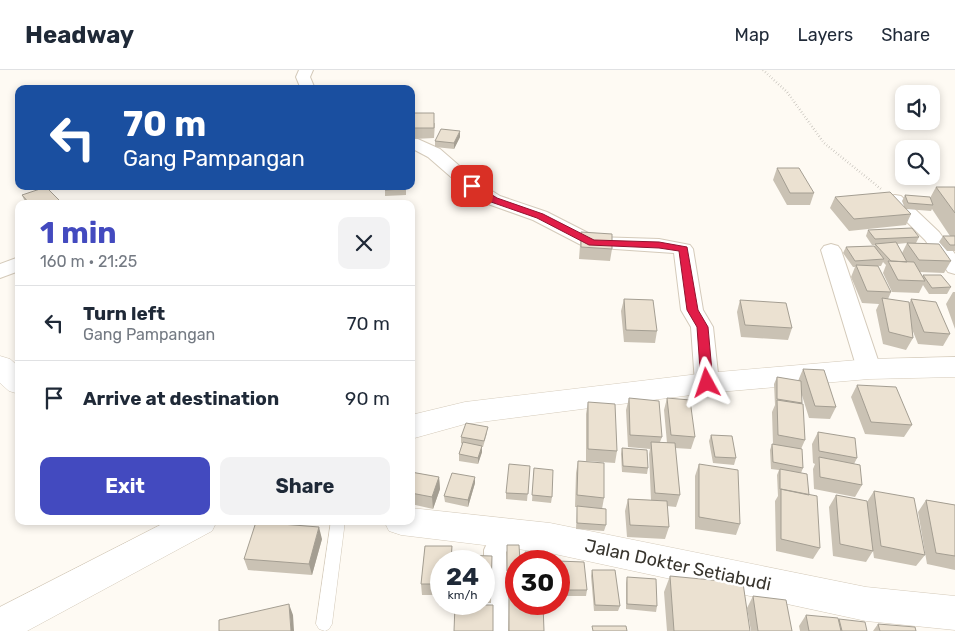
<!DOCTYPE html>
<meta charset="utf-8">
<style>
:root{--surface:#fff;--page:#f2f2f3;--text:#1f2937;--muted:#747a83;--line:#e0e1e3;--accent:#434abf}
body{margin:0;font-family:Rubik,sans-serif;background:var(--page);color:var(--text);height:100vh;display:flex;flex-direction:column;font-size:19px;white-space:nowrap}
*{box-sizing:border-box;margin:0}
p{font-size:16px;color:var(--muted)}
.icon{flex:none;width:28px;height:28px;fill:none;stroke:currentColor;stroke-width:2;stroke-linecap:round;stroke-linejoin:round}
.map{position:relative;flex:1;overflow:hidden}
.sheet{position:absolute;left:15px;top:130px;width:400px;height:325px;display:flex;flex-direction:column;background:var(--surface);border-radius:10px;box-shadow:0 2px 8px #0003}
.sheet>*{flex:none}
.banner{position:absolute;left:15px;top:15px;width:400px;height:105px;border-radius:10px;box-shadow:0 2px 8px #0003;background:#1a4fa0;color:#fff;overflow:hidden}
.tools{position:absolute;left:895px;top:15px;display:grid;gap:10px}
.tools a{display:grid;place-items:center;width:45px;height:45px;border-radius:10px;background:var(--surface);box-shadow:0 2px 8px #0003;font-size:25px}
.speed{position:absolute;left:430px;top:480px;display:flex;gap:10px;font-size:25px;font-weight:700;text-align:center}
.speed>*{display:grid;place-content:center;width:65px;height:65px;border-radius:50%;background:var(--surface);box-shadow:0 2px 8px #0003;line-height:1}
.speed small{font-size:12px;font-weight:400}
.speed .limit{border:8px solid #d22;background:#fff;color:#111}
.pin{position:absolute;display:grid;place-items:center;width:42px;height:42px;color:#fff;margin:-21px;border-radius:10px;box-shadow:0 2px 8px #0006}
.me{position:absolute;width:55px;margin:-28px;rotate:355deg;stroke-linejoin:round;filter:drop-shadow(0 0 4px #0008)}
.turn{display:flex;align-items:center;gap:18px;height:105px;padding:0 25px;font-size:22px}
.turn .icon{width:65px;height:65px;stroke-width:2.5}
.turn b{display:block;font-size:35px;line-height:42px}
.round{display:grid;place-items:center;flex:none;width:52px;height:52px;border-radius:10px;background:var(--page)}
.head{display:flex;align-items:center;justify-content:space-between;height:85px;padding:0 25px}
h1{font-size:30px;font-weight:700;line-height:38px;color:var(--accent)}
.primary-button{display:flex;gap:10px;margin-top:auto;padding:10px 25px}
.primary-button a{flex:1;height:58px;border-radius:10px;background:var(--accent);color:#fff;font-size:20px;font-weight:700;line-height:58px;text-align:center}
.primary-button a+a{background:var(--page);color:var(--text)}
ul{padding:0;list-style:none}
li{display:flex;align-items:center;gap:15px;height:75px;padding:0 25px;border-top:1px solid var(--line)}
li div{flex:1}
li b{display:block;font-size:19px}
li em{font-style:normal}
header{display:flex;align-items:center;gap:30px;box-sizing:border-box;height:70px;padding:0 25px;background:var(--surface);border-bottom:1px solid var(--line)}
header strong{font-size:24px}
nav{display:flex;gap:28px;margin-inline-start:auto;font-size:18px}
.map>svg:first-child{display:block}
.lines{fill:none;stroke-linecap:round;stroke-linejoin:round}
.lane-casing{stroke:#d4caba;stroke-width:1}
.street-casing{stroke:#d4caba;stroke-width:2}
.secondary-casing{stroke:#d4caba;stroke-width:1}
.path{stroke:#b7b3ac;stroke-width:2.5;stroke-dasharray:0.5 2.5;stroke-linecap:butt}
.lane{fill:#fff;fill-rule:evenodd}
.street{fill:#fff;fill-rule:evenodd}
.secondary{fill:#fff;fill-rule:evenodd}
.wall{fill:#cac2b4;fill-rule:evenodd}
.shaded-wall{fill:#a49e92}
.building{fill:#ebe1d1;stroke:#a49e92}
.route{fill:#e11d48;stroke:#92132f}
.labels{text-anchor:middle;dominant-baseline:central;stroke-width:5;stroke-linejoin:round;paint-order:stroke}
.near-street-label{font-size:18px;fill:#38352e;stroke:#fff}
</style>
<header>
<strong>Headway</strong>
<nav><a>Map</a><a>Layers</a><a>Share</a></nav>
</header>
<div class="map">
<svg width="955" height="561" viewBox="0 0 955 561">
<rect width="100%" height="100%" fill="#fefaf3"/>
<g class="lines">
<defs>
<path id="lane" d="M331,451H345L332,554L329,559L325,561L319,559L316,554Z"/>
<path id="street" d="M299,0H313L310,7L315,19H301L296,7Z
M411,66L440,79L478,112L500,126L547,142L596,167L659,169L690,175L693,179L703,240L713,257L719,313L715,319L707,322L699,319L695,313L691,257L681,240L674,183L585,177L533,150L488,134L466,120L428,87L411,78Z
M895,125L901,126L939,162L955,184V204L948,202L925,170L889,134L886,130L889,126Z
M831,174L838,176L841,180L881,299L877,305L869,307L861,305L857,299L821,180L824,176Z
M19,187V201L0,208V194Z
M498,467L508,471L512,480L514,561H484V480L488,471Z"/>
<path id="secondary" d="M0,286L10,289L19,297V324L9,321L0,313Z
M955,287V307L869,309L707,323L465,354L411,369V345L465,332L707,303L869,289Z
M411,438L550,453L866,517L955,526V560L866,551L550,483L401,465L389,461L384,451H411Z
M168,451H217L212,461L27,561H0V537Z"/>
</defs>
<use href="#lane" class="lane-casing"/>
<use href="#street" class="street-casing"/>
<use href="#secondary" class="secondary-casing"/>
<path class="path" d="M763,0L787,22L824,73L881,119"/>
<use href="#lane" class="lane"/>
<use href="#street" class="street"/>
<use href="#secondary" class="secondary"/>
</g>
<path class="wall" d="M435,53L434,68L414,69L413,58Z
M460,67L454,79L435,77V71Z
M777,98L814,123L810,135H787L773,110Z
M385,116H406V125L385,126Z
M936,117H955V181H947L939,172L943,166H950L932,139L931,141L906,139L911,144L906,155L849,161L830,138L835,127L904,136L902,131L905,125L930,128Z
M22,125L63,134H26Z
M868,160L919,167L916,173L951,191L944,203L920,202L923,207V205L951,217L947,224H929L923,215L919,223L892,222L883,203L886,195L883,192L881,196H871L891,222L888,229L909,234L911,229L950,264L943,276L918,274L912,259L913,268L906,280L883,274L876,240L879,234L862,233L851,207L855,197H853L843,183L846,177L874,176L875,175H872L866,166ZM907,173L902,183L897,174Z
M581,162L612,179L610,191L579,189Z
M953,222H955V259L946,234Z
M624,229L657,261L655,273L624,272L621,241Z
M740,230L792,258L788,270L741,267L737,242Z
M803,299L836,337L830,349L809,348L801,322L805,370L801,379L803,398L801,403L809,425L820,478L813,489L776,481L775,431L778,426L777,405L779,400L771,399L770,380L772,374H773L772,342L775,335L774,314L777,307L798,311Z
M857,315L912,355L904,367L865,364L851,327Z
M629,328L662,367L660,372L667,373L664,340L667,328L695,367L691,379L675,378L680,425L676,437L667,436L669,457L665,469L627,467L625,441L628,429L651,430L649,384L650,379L628,377L626,340Z
M588,332L617,381L615,393L586,391V344Z
M818,362L857,388L854,394L862,415L855,427L814,419L813,399L815,394L813,393L812,374Z
M487,363L483,377H482V382L478,394L459,391V384L462,374L461,373V367Z
M711,365L736,388L734,395L713,393L709,371Z
M622,378L648,398L647,404L622,402L621,384Z
M578,391L604,428L602,439L606,455L604,461L576,459L577,437H575L576,403Z
M699,394L740,454L736,465L695,459V406Z
M530,396L527,431L506,429V423Z
M534,398L552,427L551,433L532,431Z
M411,402L439,407L440,419L433,439L411,434Z
M475,413L468,437L445,432L444,426Z
M874,421L925,485L916,496L874,488L873,481L866,492L833,486L829,437L836,425L867,432Z
M926,430L955,435V500L927,494L918,442Z
M322,469L312,505L248,500L244,489Z
M425,476H452V491H441V525H422L421,514Z
M506,481L516,491V507L507,506Z
M492,486L491,533H484V491Z
M559,491L587,520L586,526H559Z
M592,500L620,536L618,541H594L591,506Z
M670,506L750,561H667L664,522Z
M627,507L657,536L656,542L626,539V513Z
M509,520L544,561H508Z
M753,526L792,561H751L747,538Z
M806,545L838,551L839,549L867,561H800L799,556Z
M878,554L916,561H873Z"/>
<path class="shaded-wall" d="M460,61V67L454,79V73Z
M482,376V382L478,394V388Z
M439,407L440,419L433,439L432,427Z
M475,407V413L468,437V430Z
M319,457L322,469L312,505L309,494Z
M289,534L293,545L294,561H291Z"/>
<path class="building" d="M414,43H434V58H413Z
M441,59L460,61L454,73L435,71Z
M777,98H799L814,123H790Z
M385,116H406L405,119L385,120Z
M46,117L63,134H30L22,125Z
M936,117H955V143Z
M890,122L911,144L854,149L835,127Z
M905,125L930,127L933,135L908,133Z
M912,158L919,167L875,169L868,160Z
M581,162L612,164V179L581,177Z
M943,166H955V175H950Z
M896,172L907,192L891,191L875,174Z
M907,173L939,174L951,191L919,190Z
M874,176L884,189L855,191L846,177Z
M888,191L914,192L925,211L898,210Z
M856,195L878,196L891,222L867,221Z
M923,205H941L951,217L932,218Z
M882,228L909,232L913,268L889,262Z
M624,229L653,230L657,261L626,260Z
M911,229L936,232L950,264L924,262Z
M740,230L786,233L792,258L745,255Z
M803,299L824,300L836,337L815,336Z
M777,307L801,311L802,333L777,329Z
M857,315L896,317L912,355L871,352Z
M629,328L659,331L662,367L630,365Z
M667,328L690,330L695,367L671,365Z
M777,330L803,334L805,370L778,365Z
M588,332L615,334L617,381L588,379Z
M466,353L488,357L484,371L461,367Z
M818,362L855,368L857,388L819,381Z
M711,365L732,366L736,388L715,387Z
M463,372L482,376L478,388L459,384Z
M651,372L675,373L680,425L655,423Z
M772,374L802,379L803,398L773,392Z
M622,378L647,380L648,398L623,396Z
M819,387L860,395L862,415L820,407Z
M578,391L604,393V428L577,425Z
M509,394L530,396L528,424L506,423Z
M699,394L738,400L740,454L699,447Z
M534,398L553,400L552,427L532,425Z
M780,399L807,404L809,425L780,419Z
M411,402L439,407L432,427L411,423Z
M452,403L475,407L468,430L444,426Z
M781,419L817,426L820,478L781,469Z
M874,421L914,428L925,485L881,476Z
M836,425L867,431L873,481L840,474Z
M628,429L667,431L669,457L630,455Z
M926,430L955,435V486L936,483Z
M577,436L606,439V455L577,453Z
M256,452L319,457L309,494L244,489Z
M507,475H519L520,491H516V501H507Z
M425,476H452L451,491H441V514H421Z
M525,482H548V491H526Z
M458,485L492,486L491,522H484V491H458Z
M557,491L584,492L587,520H559V491Z
M592,500H615L620,536L595,535Z
M670,506L743,513L750,561H674Z
M627,507L656,509L657,536L627,534Z
M509,520H516V534H543L544,561H509Z
M753,526L786,530L792,561H758Z
M289,534L291,561H219V550Z
M455,535H493V561H454Z
M806,545L838,548L841,561H809Z
M839,549L865,552L867,561H842Z
M878,554L915,557L916,561H880Z
M592,556H626L627,561H593Z"/>
<path class="route" d="M469,114H475L497,128L543,144L594,170L659,172L687,177L698,240L708,257L713,313L711,316H703L701,313L697,257L687,240L679,181L659,178L589,175L537,148L491,132L469,118Z"/>
<g class="labels">
<g class="near-street-label">
<text transform="translate(678 495) rotate(12)">Jalan Dokter Setiabudi</text>
</g>
</g>
</svg>
<div class="tools">
<a><svg class="icon" aria-label="sound" viewBox="0 0 24 24"><path d="M4 9h4l5-4v14l-5-4H4zM17 9q2 3 0 6"/></svg></a>
<a><svg class="icon" aria-label="search" viewBox="0 0 24 24"><circle cx="10" cy="10" r="6"/><path d="M15 15l6 6"/></svg></a>
</div>
<div class="speed"><div>24<small>km/h</small></div><div class="limit">30</div></div>
<div class="pin" style="left:472px;top:116px;background:#d93025"><svg class="icon" aria-label="arrive" viewBox="0 0 24 24"><path d="M6 21V4h12l-3 4 3 4H6"/></svg></div>
<svg class="me" style="left:707px;top:313px" viewBox="-20 -20 40 40"><path d="M0-17L14 15 0 8-14 15z" fill="#e11d48" stroke="#fff" stroke-width="4"/></svg>
<div class="banner">
<div class="turn"><svg class="icon" aria-label="left" viewBox="0 0 24 24"><path d="M17 20v-9H6M10 6l-5 5 5 5"/></svg><div><b>70 m</b>Gang Pampangan</div></div>
</div>
<section class="sheet">
<div class="head"><div><h1>1 min</h1><p>160 m · 21:25</p></div><a class="round"><svg class="icon" aria-label="close" viewBox="0 0 24 24"><path d="M6 6l12 12M18 6L6 18"/></svg></a></div>
<ul>
<li><svg class="icon" aria-label="left" viewBox="0 0 24 24"><path d="M17 20v-9H6M10 6l-5 5 5 5"/></svg><div><b>Turn left</b><p>Gang Pampangan</p></div><em>70 m</em></li>
<li><svg class="icon" aria-label="arrive" viewBox="0 0 24 24"><path d="M6 21V4h12l-3 4 3 4H6"/></svg><div><b>Arrive at destination</b></div><em>90 m</em></li>
</ul>
<div class="primary-button"><a>Exit</a><a>Share</a></div>
</section>
</div>
